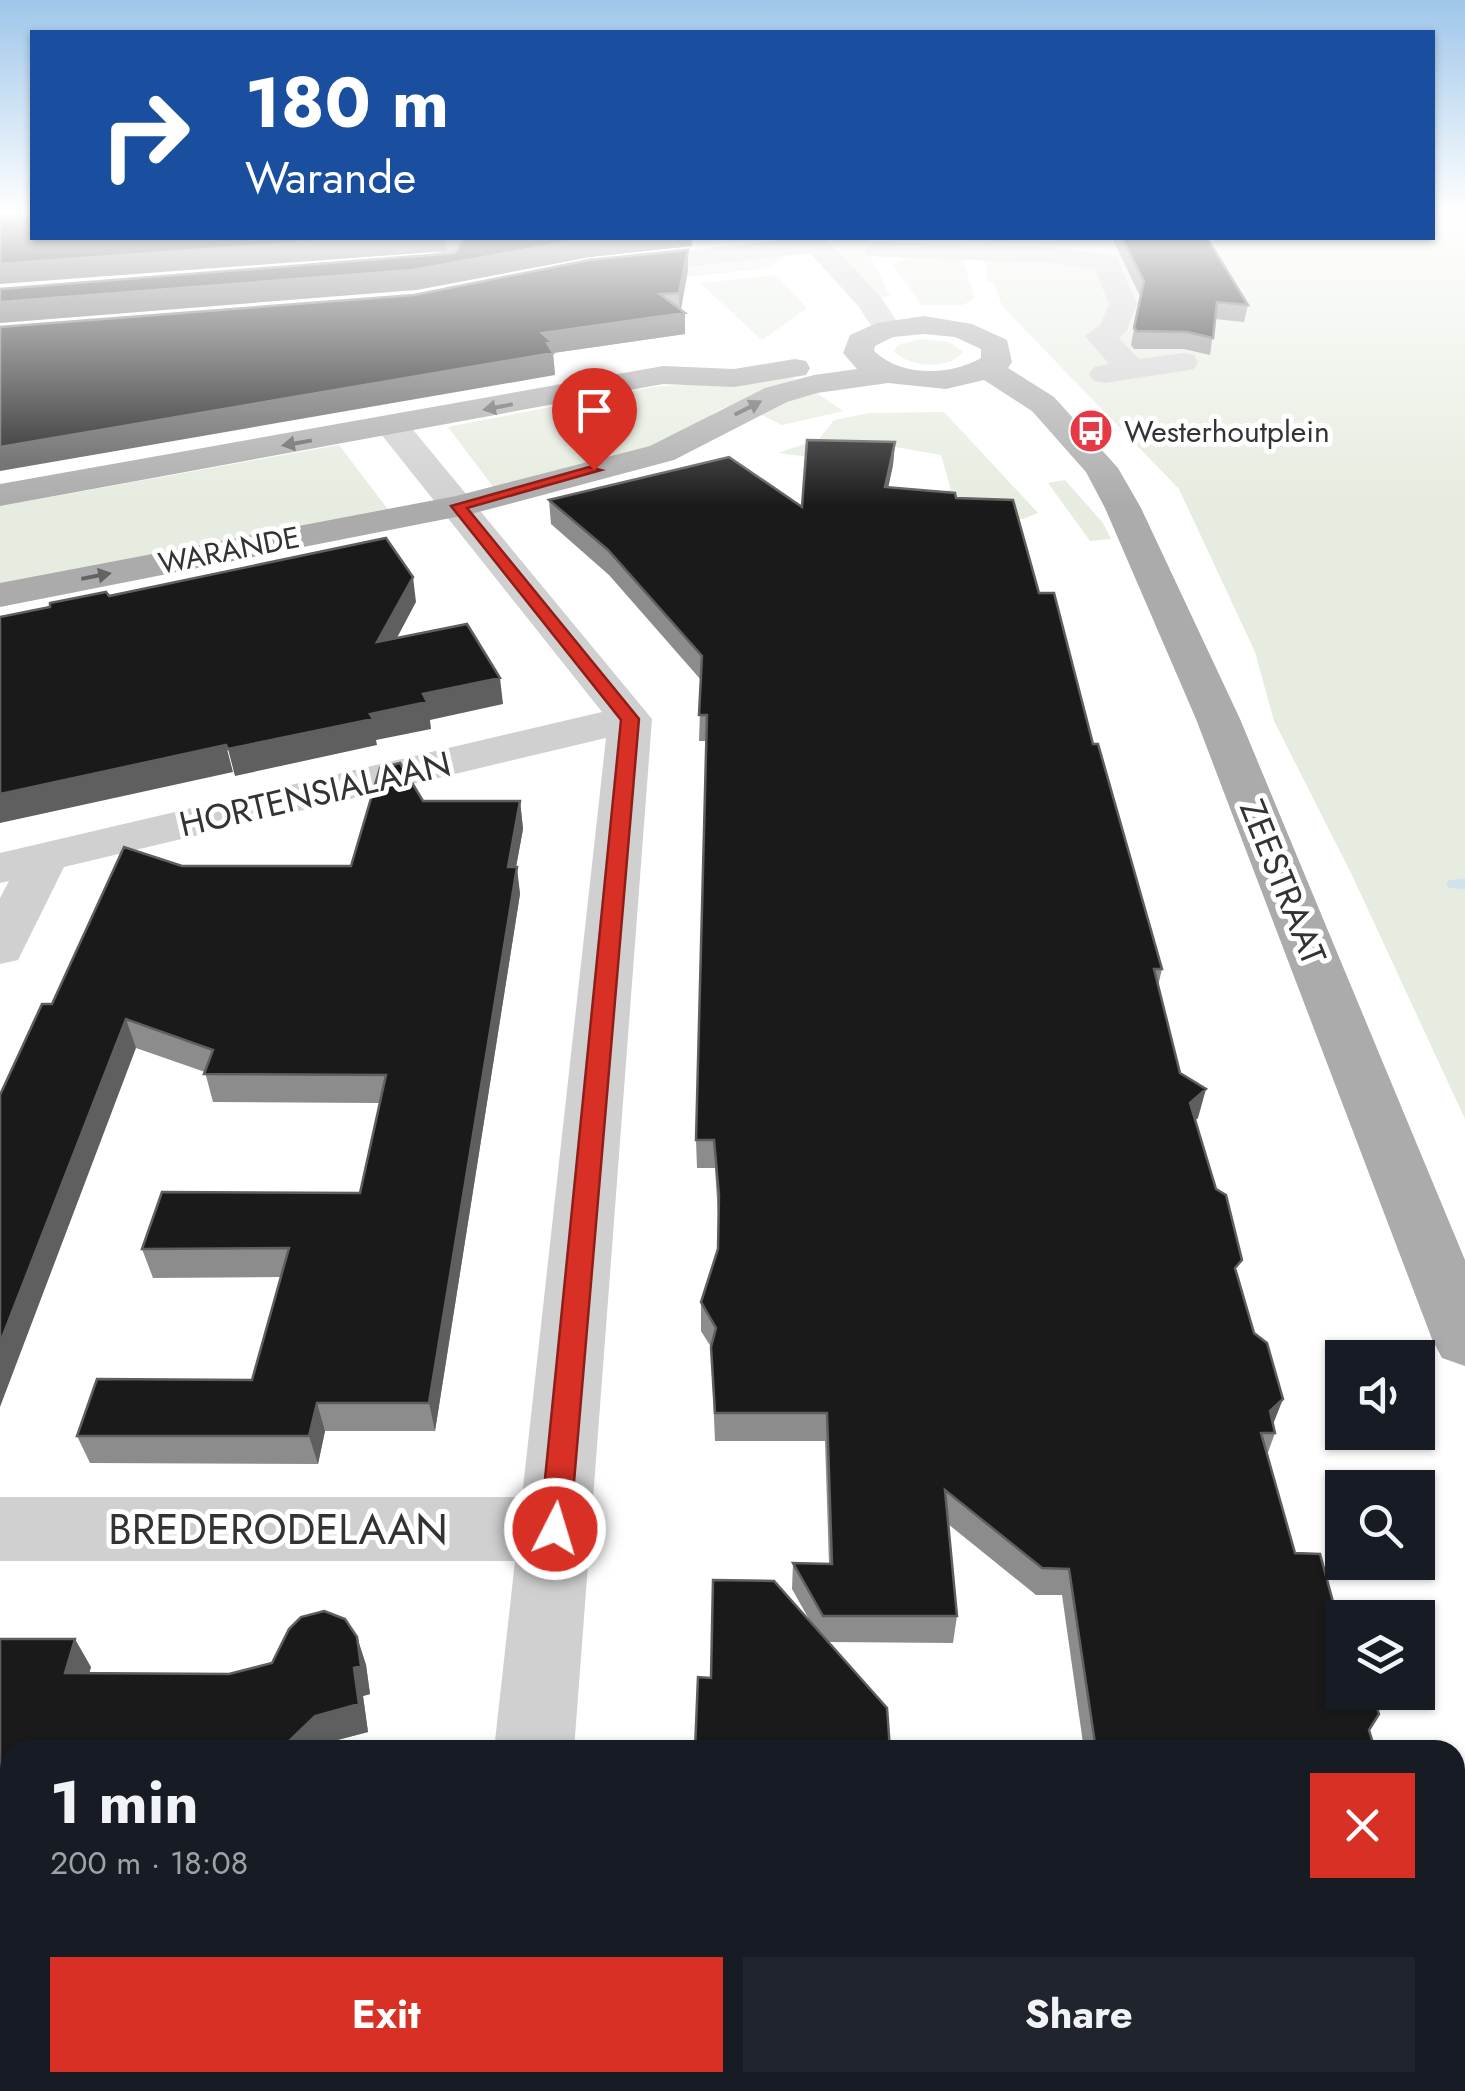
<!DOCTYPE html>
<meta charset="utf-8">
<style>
:root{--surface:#171b24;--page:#20242c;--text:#f1f3f6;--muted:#9ea1a6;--accent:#d93025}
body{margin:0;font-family:Jost,sans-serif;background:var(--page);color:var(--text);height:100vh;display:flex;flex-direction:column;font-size:38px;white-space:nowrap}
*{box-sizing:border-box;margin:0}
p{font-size:32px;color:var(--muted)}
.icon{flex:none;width:55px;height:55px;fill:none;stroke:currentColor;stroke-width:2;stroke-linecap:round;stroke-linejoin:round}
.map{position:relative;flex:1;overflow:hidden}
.panel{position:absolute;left:0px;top:1740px;width:1465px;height:352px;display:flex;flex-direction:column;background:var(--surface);border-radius:30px 30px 0 0;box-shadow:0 2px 8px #0004}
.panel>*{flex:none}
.top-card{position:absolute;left:30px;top:30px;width:1405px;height:210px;border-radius:0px;box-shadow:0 2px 8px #0004;background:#1a4fa0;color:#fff;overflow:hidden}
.controls{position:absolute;left:1325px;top:1340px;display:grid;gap:20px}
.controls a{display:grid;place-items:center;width:110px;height:110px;border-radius:0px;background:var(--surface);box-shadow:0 2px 8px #0004;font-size:50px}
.pin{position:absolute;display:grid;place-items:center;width:85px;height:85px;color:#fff;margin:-102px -42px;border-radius:50% 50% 50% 0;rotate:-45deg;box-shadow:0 0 10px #0007}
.pin .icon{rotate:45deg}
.me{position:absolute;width:110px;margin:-55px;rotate:5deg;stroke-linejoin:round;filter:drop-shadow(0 0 8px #0008)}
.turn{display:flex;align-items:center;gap:35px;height:210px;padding:0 50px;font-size:45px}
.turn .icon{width:130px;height:130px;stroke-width:2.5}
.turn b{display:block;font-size:70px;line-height:85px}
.round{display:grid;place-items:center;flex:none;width:105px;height:105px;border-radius:0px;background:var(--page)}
.headline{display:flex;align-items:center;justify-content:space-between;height:170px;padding:0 50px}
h1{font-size:60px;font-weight:700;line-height:75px}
.primary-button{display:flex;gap:20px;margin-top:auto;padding:20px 50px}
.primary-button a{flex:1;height:115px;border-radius:0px;background:var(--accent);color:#fff;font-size:40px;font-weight:700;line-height:115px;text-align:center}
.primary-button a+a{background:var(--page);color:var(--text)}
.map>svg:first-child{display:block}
.green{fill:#e6ecdf}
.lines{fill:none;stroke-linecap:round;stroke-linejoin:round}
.stream{fill:#cfe2ee;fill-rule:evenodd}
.minor{fill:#d0d0d0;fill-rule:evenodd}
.major{fill:#ababab;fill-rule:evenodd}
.wall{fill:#8c8c8c}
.shaded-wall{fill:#5f5f5f}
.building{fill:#1a1a1a;stroke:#5f5f5f;stroke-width:2.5}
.oneway{fill:#636363}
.route{fill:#d93025;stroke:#8d1f18;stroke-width:2.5}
.labels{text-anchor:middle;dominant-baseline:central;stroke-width:10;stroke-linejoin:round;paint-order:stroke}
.far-poi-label{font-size:30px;fill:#333;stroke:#fff;text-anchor:start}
.far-street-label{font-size:30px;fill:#333;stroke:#fff}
.street-label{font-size:35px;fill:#333;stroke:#fff}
.near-street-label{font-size:42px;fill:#333;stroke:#fff}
</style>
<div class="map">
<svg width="1465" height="2091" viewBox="0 0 1465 2091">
<rect width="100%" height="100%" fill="#fff"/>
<path class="green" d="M1433,213H1465V1119L1351,873L1274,721L1255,652L1179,489L1002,306L994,282H988L983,247L987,238H1432Z
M820,238H870L871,257L890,296L878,298Z
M781,253L785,258L769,268L604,286L636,272Z
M915,256L962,257L975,298L963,305H922L892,264Z
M775,275L807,308L762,340L700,283Z
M921,339L949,342L963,352C948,371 910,367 894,352L898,345Z
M790,376L801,382L721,409L659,446L494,488L448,427L653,387Z
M814,391L843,411L782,425L753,411Z
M944,412L1038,513L1023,519L923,513L901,500L951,490L941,455L890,446L803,456L778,453L819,439L834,420L869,413Z
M339,445L390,512L0,586V506Z
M1065,480L1103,523L1111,539L1090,541L1048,483Z"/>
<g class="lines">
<path class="stream" d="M1465,879V889L1449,888L1446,884L1449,880Z"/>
<path class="minor" d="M798,238H825L881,297L902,329L897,335H877L859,307L810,253L613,275L599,267L613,259Z
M877,242L1051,247L1116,256L1137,304L1127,330L1119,338L1139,359L1183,353L1194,355L1198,362L1194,369L1183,371L1105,383L1094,381L1089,374L1094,367L1109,364L1085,336L1100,325L1109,304L1095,269L1051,263L868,256L864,250L868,244Z
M393,417L405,420L652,719L574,1750H494L515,1561H0V1497H522L606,738L64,867L18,960L0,964V898L9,881L0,883V853L602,712L381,434L377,427L381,420Z
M455,2082H547L546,2091H454Z"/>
<path class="major" d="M924,316L972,324L1007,340L1012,362L1008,368L1054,397L1118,468L1141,508L1240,719L1465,1260V1366L1442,1358L1432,1339L1196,719L1105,508L1086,472L1032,411L984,380L946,389L888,383L817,393L787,402L674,460L471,514L0,607V583L456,496L650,446L765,388L814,375L857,369L843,353L850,335L877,323ZM924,334L955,337L981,349V358C950,376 901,377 874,351L875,346L893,337Z
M795,359L806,361L810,368L806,375L734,387L663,384L0,506V484L663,366L734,369Z"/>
</g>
<path class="wall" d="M32,238H692V246L590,257L416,290L455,253Z
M1112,238H1207L1248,305L1244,322L1215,319L1210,355L1184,349H1134L1131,345L1140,296Z
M688,270L681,310L685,334L553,353L555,375L414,295Z
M895,442L893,465L888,488L956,498L1039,593L1093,744L1162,969L1158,986L1180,1073L1198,1118L1195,1120L1237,1276L1275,1433L1267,1455L1295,1553L1369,1731L1375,1750H1084L1062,1595H1036L948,1524L957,1616L953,1643L828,1642L711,1678L810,1621L792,1589L793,1563L829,1564L825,1441H715L711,1347L701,1331V1302L718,1249V1216L715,1168H697L696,1140L706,741H699L701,680L609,575L551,524L549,500L802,507Z
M423,801H520L523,829L516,867L520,894L435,1431H325L318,1464L90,1463L77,1436L252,1380L281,1277L153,1278L142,1249L360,1193L380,1103L213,1102L205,1072L136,1048L52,1004L182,866H351Z
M357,1637L366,1665L370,1694L363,1696L368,1732L326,1743L318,1750H10V1820H0V1639L91,1667L89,1673L229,1674L272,1663Z
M1312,2082H1455L1465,2091H1314Z"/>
<path class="shaded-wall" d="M362,238H445L447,251L0,284V264Z
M589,238H692V246L590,257L416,290L0,323V302Z
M688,250V270L680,313H685V334L553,353L555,375L0,471V447L542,333L680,313L679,293Z
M895,442L893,465L883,511L885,487Z
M413,577L416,602L381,668L377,642Z
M500,678L503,704L430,720L431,729L376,740L377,745L235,776L228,749L370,714L423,694Z
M226,745L233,772L0,823V794Z
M520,801L523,829L511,894L508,867Z
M517,867L520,894L435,1431L429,1403Z
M126,1019L136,1048L0,1407V1343Z
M1206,1089L1198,1118L1183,1131L1190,1103Z
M1283,1399L1272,1427L1270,1411Z
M317,1403L325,1431L318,1464L309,1436Z
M357,1637L366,1665L370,1694L363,1696L368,1732L326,1743L318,1750H284V1746L354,1668Z
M75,1639L91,1667L81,1701L65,1673Z"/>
<path class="building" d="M0,213H32V238H362L0,264Z
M459,238H589L413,270L0,302V289L455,253L462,241Z
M1122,238H1207L1248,305L1217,302L1213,338L1187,332L1137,331L1134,328L1144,281Z
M688,250L679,293L660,294L685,313L542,333L552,342L547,343L553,353L0,447V327L414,295L589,260Z
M807,440L895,442L885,487L955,493L956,498L1013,500L1039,593H1054L1093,744H1098L1162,969H1154L1180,1073L1206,1089L1190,1103L1216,1189L1226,1195L1242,1260L1235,1268L1254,1333L1267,1343L1283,1399L1270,1411L1275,1433H1261L1295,1553L1320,1554L1342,1635V1692H1372L1379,1714L1369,1730L1375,1750H1096L1069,1569L1042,1568L945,1490L957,1616H823L793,1563L832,1564L827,1413H715L711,1347L716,1328L701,1302L718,1249L719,1195L714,1140H696L707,715H699L702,656L608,550L549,500L729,457L802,507Z
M386,538L413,577L377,642L467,624L500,678L423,694L427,702L370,714L373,719L228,749L226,745L0,794V617L50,607V603L106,592L109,596Z
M400,763L423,801H520L508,867H517L429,1403H317L309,1436H77L97,1379L252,1380L289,1248L142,1249L162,1192L360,1193L386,1075L204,1074L213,1050L126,1019L0,1343V1095L42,1004H52L124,847L182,866H351L380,768Z
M713,1580L774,1581L887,1708L890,1750H695L698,1677L711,1678Z
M324,1611L345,1619L357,1637L361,1666L354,1668L359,1704L315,1716L284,1746V1750H168L163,1743L159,1750H10V1794H0V1639H75L65,1673L229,1674L272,1663L289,1629L301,1617Z
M1455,2004L1459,2017H1465V2091H1335L1333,2082H1455Z"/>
<defs><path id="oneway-solid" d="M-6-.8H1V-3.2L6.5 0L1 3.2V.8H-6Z" transform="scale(2.5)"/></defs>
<g class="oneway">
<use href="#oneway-solid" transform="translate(498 407) rotate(169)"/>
<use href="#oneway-solid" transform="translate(748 408) rotate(-27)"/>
<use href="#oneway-solid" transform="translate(297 443) rotate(170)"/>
<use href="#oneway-solid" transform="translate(96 576) rotate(-11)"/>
</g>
<linearGradient id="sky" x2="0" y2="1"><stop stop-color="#9ec6ea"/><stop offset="0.42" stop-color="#fff"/><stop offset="1" stop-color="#fff" stop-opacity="0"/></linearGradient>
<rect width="1465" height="506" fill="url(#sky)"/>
<path class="route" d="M589,467L601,470L467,508L639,719L570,1529L566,1538L555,1542L544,1538L540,1529L621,720L451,506Z"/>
<defs>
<symbol id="bus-disc" viewBox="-11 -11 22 22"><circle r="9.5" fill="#e63946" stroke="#fff"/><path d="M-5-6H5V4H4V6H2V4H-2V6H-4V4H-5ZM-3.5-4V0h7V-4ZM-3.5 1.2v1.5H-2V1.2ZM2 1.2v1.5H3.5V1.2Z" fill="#fff"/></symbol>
</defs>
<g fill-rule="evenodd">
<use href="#bus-disc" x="1066" y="406" width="50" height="50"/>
</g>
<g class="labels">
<g class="far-poi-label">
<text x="1124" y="431">Westerhoutplein</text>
</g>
<g class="far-street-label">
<text transform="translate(229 550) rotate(-11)">WARANDE</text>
</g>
<g class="street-label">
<text transform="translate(315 794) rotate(-13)">HORTENSIALAAN</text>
<text transform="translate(1283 882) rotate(68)">ZEESTRAAT</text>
</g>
<g class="near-street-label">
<text x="278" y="1529">BREDERODELAAN</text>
</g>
</g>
</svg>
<div class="controls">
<a><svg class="icon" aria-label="sound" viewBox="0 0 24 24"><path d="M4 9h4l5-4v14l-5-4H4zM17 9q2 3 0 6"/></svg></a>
<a><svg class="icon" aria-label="search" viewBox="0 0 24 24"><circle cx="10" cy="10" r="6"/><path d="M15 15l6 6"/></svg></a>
<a><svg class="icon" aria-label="layers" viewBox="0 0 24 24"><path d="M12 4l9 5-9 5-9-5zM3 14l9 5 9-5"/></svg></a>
</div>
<div class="pin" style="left:594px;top:470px;background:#d93025"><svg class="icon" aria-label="arrive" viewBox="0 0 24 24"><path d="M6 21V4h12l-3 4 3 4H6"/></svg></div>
<svg class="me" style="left:555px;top:1529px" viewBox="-20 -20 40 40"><circle r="17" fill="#d93025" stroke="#fff" stroke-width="3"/><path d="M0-11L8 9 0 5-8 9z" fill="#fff"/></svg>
<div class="top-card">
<div class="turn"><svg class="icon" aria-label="right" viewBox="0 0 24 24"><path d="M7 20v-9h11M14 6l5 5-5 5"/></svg><div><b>180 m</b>Warande</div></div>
</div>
<section class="panel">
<div class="headline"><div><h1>1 min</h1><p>200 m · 18:08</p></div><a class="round" style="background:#d93025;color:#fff"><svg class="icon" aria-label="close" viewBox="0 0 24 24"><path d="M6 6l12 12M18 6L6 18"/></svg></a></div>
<div class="primary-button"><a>Exit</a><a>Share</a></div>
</section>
</div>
